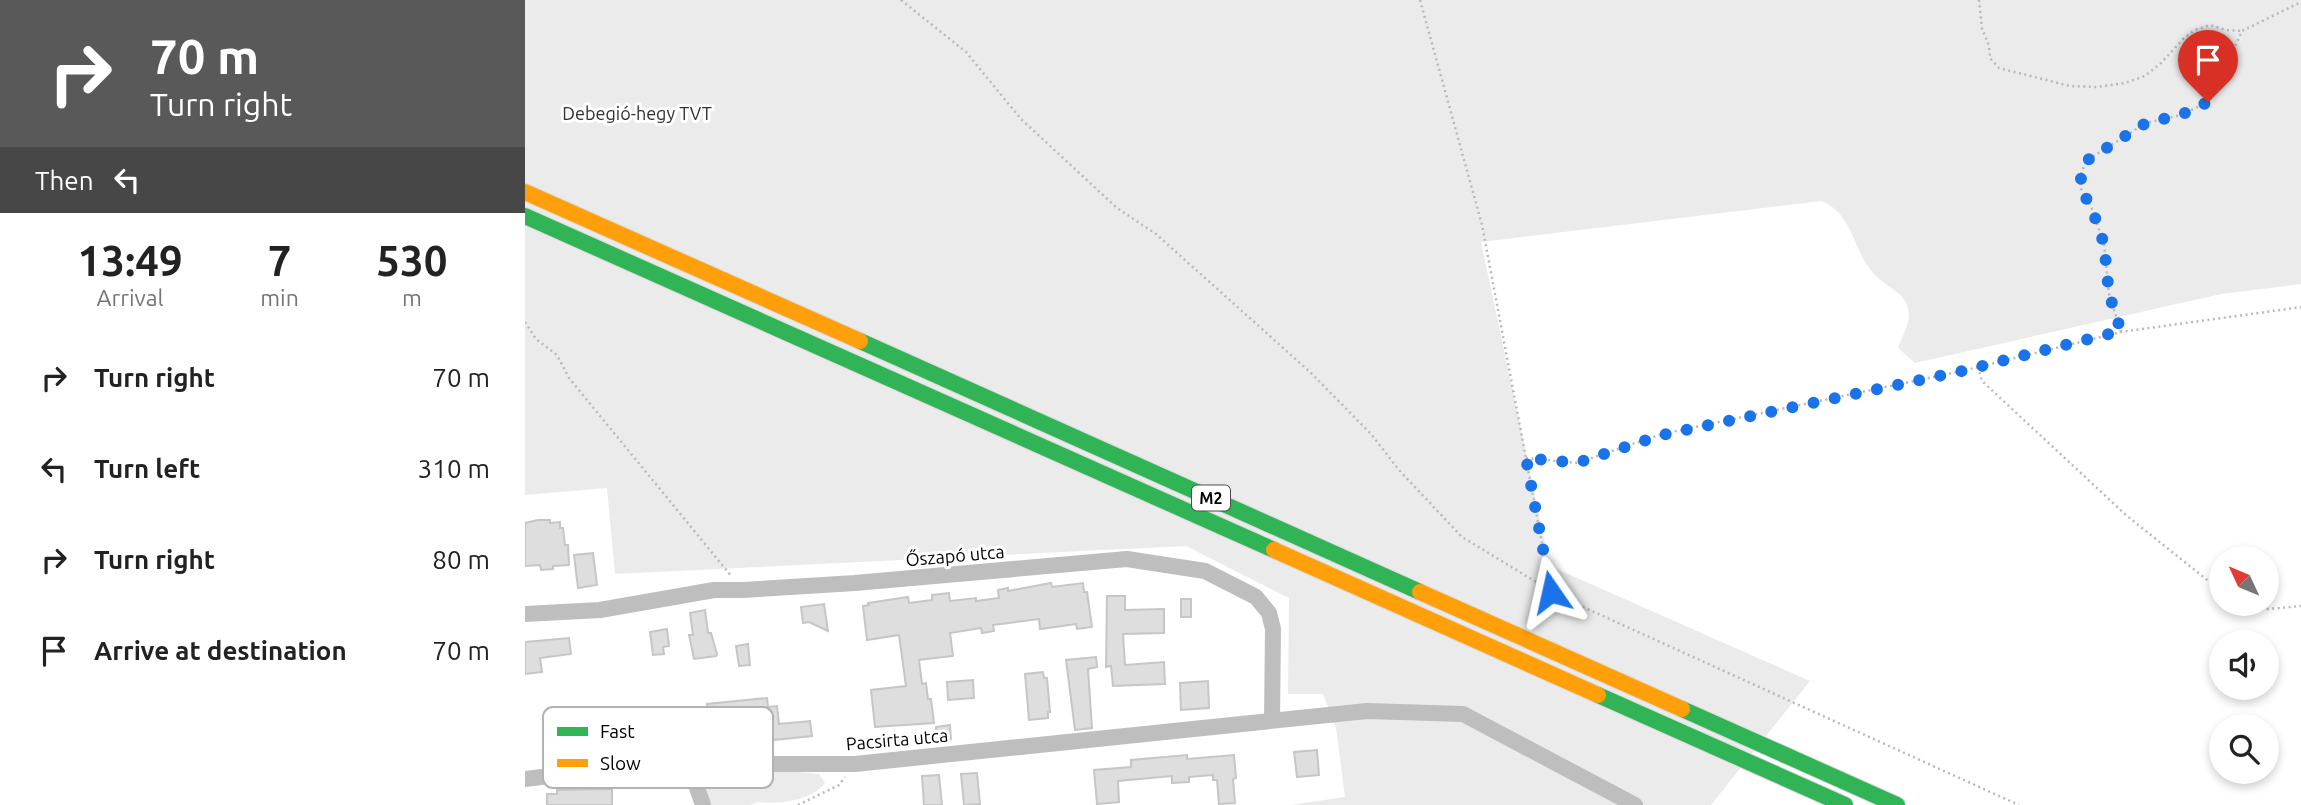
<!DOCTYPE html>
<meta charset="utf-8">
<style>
:root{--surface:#fff;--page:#f6f6f6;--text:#222;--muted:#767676}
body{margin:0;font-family:Ubuntu,sans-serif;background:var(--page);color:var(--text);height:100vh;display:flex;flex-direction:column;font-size:26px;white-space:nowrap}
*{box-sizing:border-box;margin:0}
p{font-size:23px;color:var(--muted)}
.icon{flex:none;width:38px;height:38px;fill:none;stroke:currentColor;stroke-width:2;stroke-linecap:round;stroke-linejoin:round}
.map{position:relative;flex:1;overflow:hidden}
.sheet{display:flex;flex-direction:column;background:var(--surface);width:525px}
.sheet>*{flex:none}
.guide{background:#595959;color:#fff;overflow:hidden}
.needle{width:46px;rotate:314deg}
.fabs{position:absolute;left:1684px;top:546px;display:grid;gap:14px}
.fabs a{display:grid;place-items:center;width:70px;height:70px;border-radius:50%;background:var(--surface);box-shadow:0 4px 10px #0003;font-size:35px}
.pin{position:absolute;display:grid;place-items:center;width:60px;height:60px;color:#fff;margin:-72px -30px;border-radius:50% 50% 50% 0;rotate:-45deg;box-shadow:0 0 7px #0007}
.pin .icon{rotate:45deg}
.me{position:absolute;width:77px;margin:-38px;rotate:349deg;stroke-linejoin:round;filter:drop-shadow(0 0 5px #0008)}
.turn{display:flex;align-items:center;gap:24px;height:147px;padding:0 35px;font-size:32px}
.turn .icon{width:91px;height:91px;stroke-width:2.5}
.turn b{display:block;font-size:49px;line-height:60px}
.then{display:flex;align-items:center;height:66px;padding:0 35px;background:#0003;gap:14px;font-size:26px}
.eta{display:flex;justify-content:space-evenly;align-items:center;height:119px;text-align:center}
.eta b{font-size:42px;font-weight:700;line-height:49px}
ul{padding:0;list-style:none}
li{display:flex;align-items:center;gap:21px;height:91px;padding:0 35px}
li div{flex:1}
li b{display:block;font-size:26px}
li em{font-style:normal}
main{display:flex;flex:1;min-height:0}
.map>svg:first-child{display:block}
.green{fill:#ebebeb}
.building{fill:#dedede;stroke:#c6c6c6;stroke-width:2}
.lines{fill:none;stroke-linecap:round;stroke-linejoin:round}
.fast-casing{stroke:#dbdbdb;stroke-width:18}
.slow-casing{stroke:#dbdbdb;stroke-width:18}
.path{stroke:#b9b9b9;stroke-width:2.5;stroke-dasharray:2 3.5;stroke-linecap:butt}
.street{stroke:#bebebe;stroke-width:16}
.fast{stroke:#30b455;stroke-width:16}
.slow{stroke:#ff9f0a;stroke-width:16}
.route{stroke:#1a73e8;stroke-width:12;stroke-dasharray:0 21.6}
.labels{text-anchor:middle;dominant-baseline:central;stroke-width:6;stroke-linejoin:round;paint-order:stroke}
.shield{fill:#fff;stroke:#4c4c4c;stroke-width:2}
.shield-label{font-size:16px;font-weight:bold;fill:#000}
.park-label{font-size:18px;fill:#313131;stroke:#fff}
.street-label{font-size:18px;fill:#000;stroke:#fff}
.key{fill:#fff;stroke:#b2b2b2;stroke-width:2}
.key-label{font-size:19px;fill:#000}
</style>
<main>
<section class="sheet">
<div class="guide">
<div class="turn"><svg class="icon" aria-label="right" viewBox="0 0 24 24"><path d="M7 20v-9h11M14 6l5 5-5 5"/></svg><div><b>70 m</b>Turn right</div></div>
<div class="then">Then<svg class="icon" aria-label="left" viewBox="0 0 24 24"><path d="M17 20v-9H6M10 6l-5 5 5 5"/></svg></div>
</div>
<div class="eta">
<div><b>13:49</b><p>Arrival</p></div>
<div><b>7</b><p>min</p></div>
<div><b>530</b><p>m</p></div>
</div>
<ul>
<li><svg class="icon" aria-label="right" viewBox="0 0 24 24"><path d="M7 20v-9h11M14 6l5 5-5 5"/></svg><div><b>Turn right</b></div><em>70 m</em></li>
<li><svg class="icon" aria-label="left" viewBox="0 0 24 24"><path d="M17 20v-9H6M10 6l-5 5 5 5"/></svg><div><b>Turn left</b></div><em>310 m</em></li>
<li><svg class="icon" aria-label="right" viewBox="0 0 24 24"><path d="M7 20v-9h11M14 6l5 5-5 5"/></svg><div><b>Turn right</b></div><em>80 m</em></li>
<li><svg class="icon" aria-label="arrive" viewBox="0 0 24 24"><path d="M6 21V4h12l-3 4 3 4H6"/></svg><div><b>Arrive at destination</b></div><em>70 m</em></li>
</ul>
</section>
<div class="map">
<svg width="1776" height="805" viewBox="0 0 1776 805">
<rect width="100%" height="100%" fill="#fff"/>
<path class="green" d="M0,0H1776V284L1696,294L1390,363L1373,348C1376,339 1384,325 1384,316C1384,293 1363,289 1350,275C1327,251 1330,216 1297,201L956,242L1025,566L1285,681L1186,805H765L820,797L811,728L798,694H763L764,598L661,546L90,574L82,488L0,495Z
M234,768L294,774L300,783C288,800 253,805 233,802L225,805H184L177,780L192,771Z"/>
<path class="building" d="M13,520H25V523L35,522V528H38L40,545H43L44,565L28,566V569L16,570L15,565L0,566V523Z
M68,553L72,585L53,588L49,555Z
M526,583L527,587L558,583L559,592H562L567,627L552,629L551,624L515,629L514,619L468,625L469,631L457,633L456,628L425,633L428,656L394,660L397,684L401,683L403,699H406L409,723L350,727L346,690L381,686L374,635L342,640L338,606L344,605L343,603L383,597L384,603L407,600V595L424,593L425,601L451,598V601L474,598L473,590L483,588V591Z
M582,596H600V610L639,609V633L598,634L600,665L639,662L640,684L588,686L586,666L581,667Z
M656,599H666V617H656Z
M299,604L303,631L284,622L278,623L276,607Z
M180,610L183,633H186L192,654L191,656L169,659L164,635H168L165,613Z
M142,629L144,646L138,647L139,654L128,655L125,632Z
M44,638L46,654L15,658L17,672L0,674V642Z
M223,644L225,665L214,666L211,646Z
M571,657L572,667L563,669L567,728L550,730L541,660Z
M518,672L519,678H522L525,712H523V718L504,720L500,674Z
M448,680L449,698L423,700L422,682Z
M683,681L684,708L656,710L655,683Z
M242,698L243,707L252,706L254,724L285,721L287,736L231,742L230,727L208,729L209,743L186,745L182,704Z
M425,725L426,739L412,740L411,727Z
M792,750L794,775L772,777L769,752Z
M662,755V759L709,755L711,778L708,779L710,803L694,804L692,780H688V775L664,777V782L647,783V776L593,781L594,802L572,804L569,770L606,767V760Z
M452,773L455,804L439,805L436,774Z
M414,775L417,805H399L397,776Z
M87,789V805H22V794H32V790Z"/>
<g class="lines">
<defs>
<path id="fast" d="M0,216L749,550
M335,341L895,592
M1073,695L1320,805
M1157,709L1372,805"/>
<path id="slow" d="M0,192L335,341
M749,550L1073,695
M895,592L1157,709"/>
</defs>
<use href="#fast" class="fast-casing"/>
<use href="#slow" class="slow-casing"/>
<path class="path" d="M376,0L441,52L496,119L592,208L631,234L785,372L846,434L874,470L937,537L1036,597L1494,805
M895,0L957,225L1026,591
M1454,0L1457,28L1464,46L1465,58L1474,68L1545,86L1572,87L1600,83L1620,76L1636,63L1658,39L1670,30L1685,25L1701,30L1717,31
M0,322L11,339L32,355L44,378L207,577
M1596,332L1584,294L1579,244L1567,209L1555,187L1557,170L1564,159L1621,123L1656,115L1683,102L1705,70L1707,53L1717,31L1776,2
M1453,367L1457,381L1602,516L1696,591
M1001,458L1052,463L1137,434L1437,371L1596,332L1776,307
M1711,604L1721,611L1776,606
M273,805L314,785L320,777"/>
<path class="street" d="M0,614L75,610L189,590H218L330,583L602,559L680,571L731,597L744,613L748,629L747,719
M166,771L178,805
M0,779L56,772L166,771L196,764H330L842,711L938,714L1110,805"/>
<use href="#fast" class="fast"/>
<use href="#slow" class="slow"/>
</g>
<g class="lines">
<path class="route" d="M1026,592L1001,458L1052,463L1137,435L1437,371L1596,331L1584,294L1579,244L1567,209L1555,187L1557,170L1564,159L1621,123L1656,115L1683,102"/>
</g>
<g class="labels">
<rect class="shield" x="667" y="485.5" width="38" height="25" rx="5"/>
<g class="shield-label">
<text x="686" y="498">M2</text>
</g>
<g class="park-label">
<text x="112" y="113">Debegió-hegy TVT</text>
</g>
<g class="street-label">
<text transform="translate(430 555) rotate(-5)">Őszapó utca</text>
<text transform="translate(372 739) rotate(-5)">Pacsirta utca</text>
</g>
</g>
<rect x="18" y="707" width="230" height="81" rx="10" class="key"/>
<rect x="32" y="727" width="31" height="9" fill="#30b455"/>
<rect x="32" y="759" width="31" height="8" fill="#ff9f0a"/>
<g class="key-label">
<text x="75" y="738">Fast</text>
<text x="75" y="770">Slow</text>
</g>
</svg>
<div class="fabs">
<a><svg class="needle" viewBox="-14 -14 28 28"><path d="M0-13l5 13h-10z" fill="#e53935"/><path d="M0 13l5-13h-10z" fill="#767676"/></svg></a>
<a><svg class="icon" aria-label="sound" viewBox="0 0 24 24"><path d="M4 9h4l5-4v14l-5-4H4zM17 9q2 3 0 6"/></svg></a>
<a><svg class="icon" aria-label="search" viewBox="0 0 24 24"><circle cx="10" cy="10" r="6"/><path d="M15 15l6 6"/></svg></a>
</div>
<div class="pin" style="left:1683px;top:102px;background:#d93025"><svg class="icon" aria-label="arrive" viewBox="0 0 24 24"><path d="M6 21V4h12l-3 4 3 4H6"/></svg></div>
<svg class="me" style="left:1026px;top:592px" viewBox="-20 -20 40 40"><path d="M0-17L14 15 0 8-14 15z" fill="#1a73e8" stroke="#fff" stroke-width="4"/></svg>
</div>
</main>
